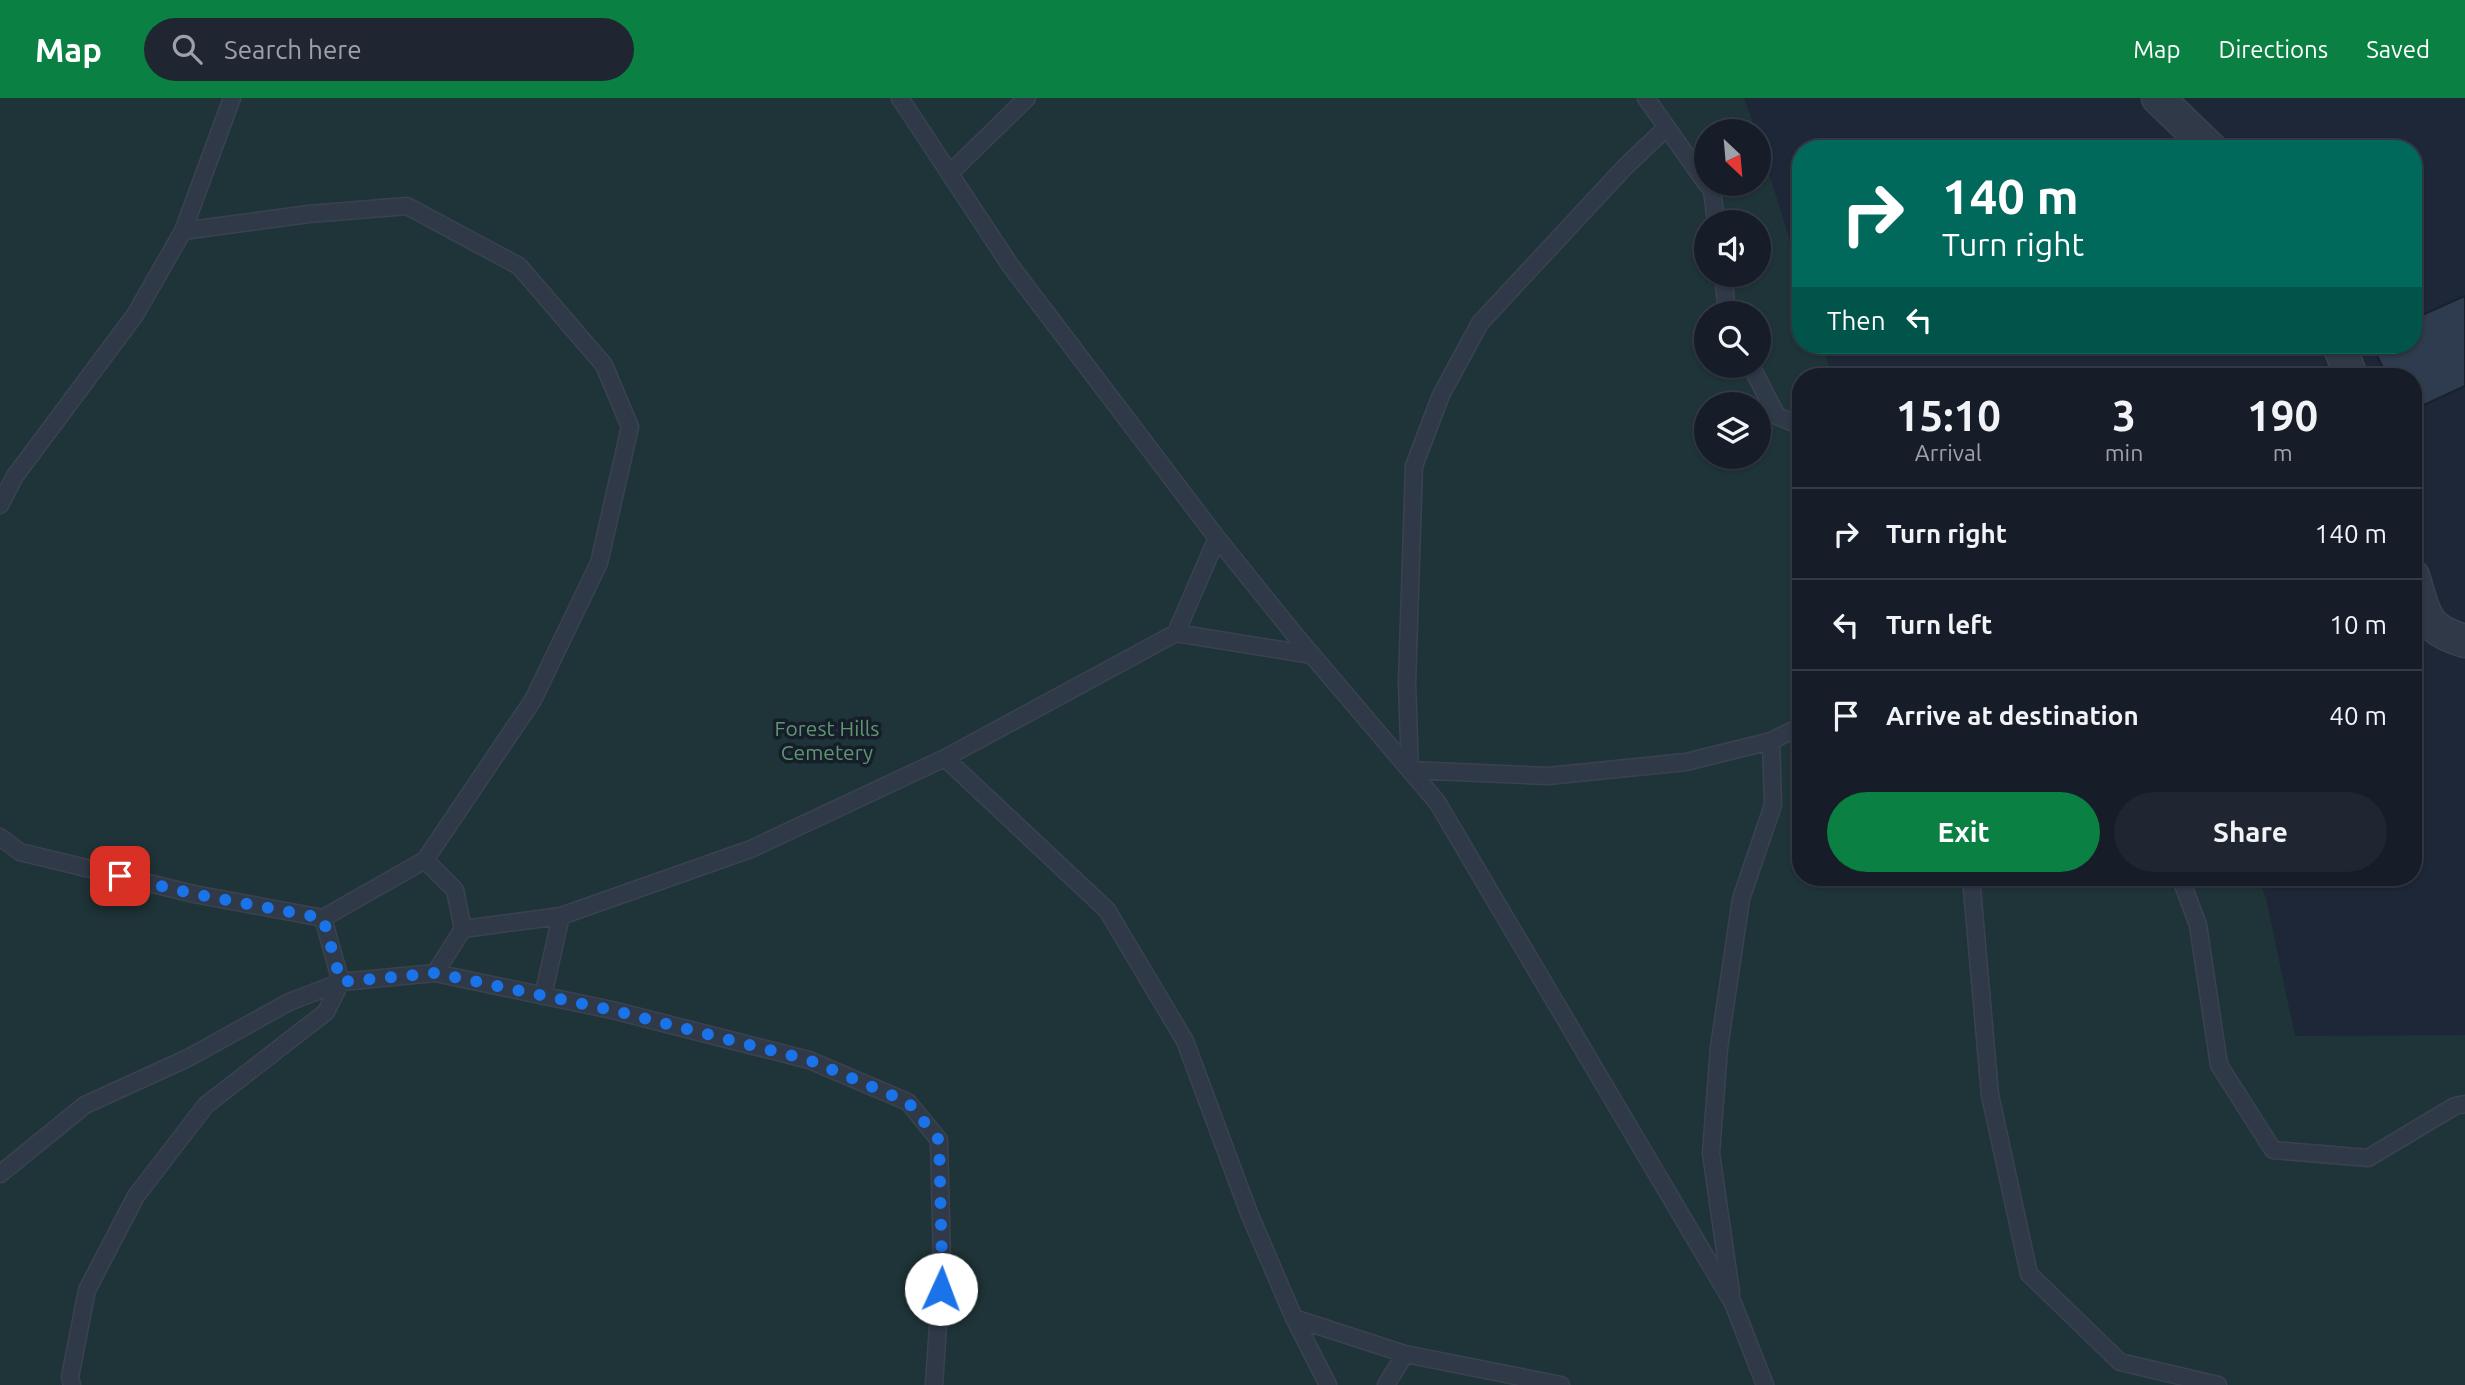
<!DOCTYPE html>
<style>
:root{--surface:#161d29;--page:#1f2631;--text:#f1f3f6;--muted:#9ea2a8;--line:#353b46;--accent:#0b8043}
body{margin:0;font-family:Ubuntu,sans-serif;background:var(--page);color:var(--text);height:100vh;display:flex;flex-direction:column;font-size:26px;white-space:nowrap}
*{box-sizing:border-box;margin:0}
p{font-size:23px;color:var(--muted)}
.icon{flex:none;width:38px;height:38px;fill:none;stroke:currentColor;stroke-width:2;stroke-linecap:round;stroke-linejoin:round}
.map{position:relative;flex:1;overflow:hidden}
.drawer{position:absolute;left:1792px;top:270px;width:630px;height:518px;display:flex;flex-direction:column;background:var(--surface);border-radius:28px;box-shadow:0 2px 5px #0004,0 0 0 2px var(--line)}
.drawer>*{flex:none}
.top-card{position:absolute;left:1792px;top:42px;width:630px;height:214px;border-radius:28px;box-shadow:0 2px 5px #0004,0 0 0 2px var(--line);background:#00695c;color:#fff;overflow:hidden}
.needle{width:46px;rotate:154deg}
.fabs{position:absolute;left:1694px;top:21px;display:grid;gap:14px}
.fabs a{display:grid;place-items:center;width:77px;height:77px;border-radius:50%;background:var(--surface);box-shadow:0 2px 5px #0004,0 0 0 2px var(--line);font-size:35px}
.pin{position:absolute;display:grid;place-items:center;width:60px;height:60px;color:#fff;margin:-30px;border-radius:14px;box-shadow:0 4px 10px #0006}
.me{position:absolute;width:77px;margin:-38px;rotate:2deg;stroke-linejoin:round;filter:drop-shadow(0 0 5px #0008)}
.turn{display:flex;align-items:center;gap:24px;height:147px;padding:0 35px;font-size:32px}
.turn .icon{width:91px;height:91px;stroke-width:2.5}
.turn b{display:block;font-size:49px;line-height:60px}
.then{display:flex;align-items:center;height:66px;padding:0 35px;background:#0003;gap:14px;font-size:26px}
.eta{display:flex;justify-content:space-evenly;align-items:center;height:119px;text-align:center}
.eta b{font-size:42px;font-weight:700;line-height:49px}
.cta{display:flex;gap:14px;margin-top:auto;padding:14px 35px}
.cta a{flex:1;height:80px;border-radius:42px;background:var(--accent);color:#fff;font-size:28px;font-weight:700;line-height:80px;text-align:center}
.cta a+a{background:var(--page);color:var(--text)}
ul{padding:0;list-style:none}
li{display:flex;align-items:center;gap:21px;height:91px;padding:0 35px;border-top:2px solid var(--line)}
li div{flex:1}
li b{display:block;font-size:26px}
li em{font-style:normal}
header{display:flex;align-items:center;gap:42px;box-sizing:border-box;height:98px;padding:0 35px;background:var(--accent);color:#fff}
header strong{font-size:33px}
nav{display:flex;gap:38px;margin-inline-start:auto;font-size:24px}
.search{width:490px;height:63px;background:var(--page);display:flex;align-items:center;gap:18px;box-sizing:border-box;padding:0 24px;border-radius:38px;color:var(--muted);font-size:26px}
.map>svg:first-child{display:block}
.green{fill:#1f3438;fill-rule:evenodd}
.building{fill:#2f3b4e;stroke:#18202d;stroke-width:2}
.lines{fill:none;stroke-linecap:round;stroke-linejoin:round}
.service-casing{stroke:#3a4251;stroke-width:19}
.minor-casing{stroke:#3a4251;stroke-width:35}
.service{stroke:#303947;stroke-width:16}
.minor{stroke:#303947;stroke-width:32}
.route{stroke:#1a73e8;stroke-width:12;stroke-dasharray:0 21.6}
.labels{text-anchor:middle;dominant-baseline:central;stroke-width:7;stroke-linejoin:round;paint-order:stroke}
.park-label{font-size:21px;fill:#60966f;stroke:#161e2b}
</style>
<header>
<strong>Map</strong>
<div class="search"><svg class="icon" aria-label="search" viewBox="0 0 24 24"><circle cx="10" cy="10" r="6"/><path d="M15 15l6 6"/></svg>Search here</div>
<nav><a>Map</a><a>Directions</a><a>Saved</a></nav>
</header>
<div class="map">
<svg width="2465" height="1287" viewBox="0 0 2465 1287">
<rect width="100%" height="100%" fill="#1d2737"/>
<path class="green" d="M0,0H1744L1756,33H1706V86H1759V43L1801,178V247H1822L1832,278H1801V779H2257L2266,800L2295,938L2465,937V1287H0ZM1706,124H1759V177H1706ZM1706,215H1759V268H1706ZM1706,306H1759V359H1706Z"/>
<path class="building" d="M2465,198V288L2413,312V278H2387L2372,247H2413V221Z"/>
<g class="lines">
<defs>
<path id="service" d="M900,0L1010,167L1217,440L1295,537L1437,704L1733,1205L1765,1287
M1646,0L1706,85
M1666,30L1625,69L1480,225L1441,297L1414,368L1407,585L1410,672L1548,678L1686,664L1771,643L1801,628
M950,75L1027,0
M1707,86L1712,92L1716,124
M183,133L309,116L407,108L519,168L604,267L630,329L599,465L533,602L425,762L323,820
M1723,177L1727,215
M1751,268L1777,318L1801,328
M0,407L15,378L135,217L183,133L232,0
M1176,535L1217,440
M945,660L1107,812L1185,943L1249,1115L1294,1220L1328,1287
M0,739L20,754L194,796L323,820L341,884L435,875L612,912L809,962L908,1004L939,1042L942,1167L934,1287
M425,762L455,792L463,831L435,875
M1971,779L1990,997L2029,1176L2120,1264L2218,1287
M2180,779L2198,827L2219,967L2273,1052L2368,1060L2455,1008L2465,1006
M463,831L561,818L751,751L945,660L1176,535L1312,557
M543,898L561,818
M0,1076L85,1007L188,960L289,904L341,884L326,914L206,1007L136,1098L87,1192L70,1279L72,1287
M1731,1195L1711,1055L1719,950L1741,801L1773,707L1771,643
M1294,1220L1405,1256
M1386,1287L1405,1256L1561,1287"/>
<path id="minor" d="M2158,0L2211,51
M2339,247L2351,278
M2413,478C2425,516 2423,531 2465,543"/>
</defs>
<use href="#service" class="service-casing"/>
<use href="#minor" class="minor-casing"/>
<use href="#service" class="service"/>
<use href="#minor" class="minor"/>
</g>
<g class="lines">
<path class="route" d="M120,778L194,796L323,820L341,884L435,875L612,912L809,962L908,1004L939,1042L942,1167L941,1191"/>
</g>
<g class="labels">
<g class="park-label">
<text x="827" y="630">Forest Hills<tspan x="827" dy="24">Cemetery</tspan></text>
</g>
</g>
</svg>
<div class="fabs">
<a><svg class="needle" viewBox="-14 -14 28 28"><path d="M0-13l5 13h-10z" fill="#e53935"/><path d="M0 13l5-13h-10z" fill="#9ea2a8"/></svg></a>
<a><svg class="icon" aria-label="sound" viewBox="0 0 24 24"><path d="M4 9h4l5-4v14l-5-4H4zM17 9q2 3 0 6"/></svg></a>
<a><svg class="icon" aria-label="search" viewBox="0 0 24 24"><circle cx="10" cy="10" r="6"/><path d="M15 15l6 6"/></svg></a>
<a><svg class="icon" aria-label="layers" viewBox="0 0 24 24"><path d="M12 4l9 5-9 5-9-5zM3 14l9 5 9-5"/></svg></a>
</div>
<div class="pin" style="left:120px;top:778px;background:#d93025"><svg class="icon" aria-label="arrive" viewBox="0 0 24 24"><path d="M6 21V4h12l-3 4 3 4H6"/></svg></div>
<svg class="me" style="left:941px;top:1191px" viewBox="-20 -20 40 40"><circle r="19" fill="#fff"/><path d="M0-13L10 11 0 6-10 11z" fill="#1a73e8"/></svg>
<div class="top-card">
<div class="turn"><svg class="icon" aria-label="right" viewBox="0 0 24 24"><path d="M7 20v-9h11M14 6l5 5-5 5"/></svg><div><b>140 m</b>Turn right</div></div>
<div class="then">Then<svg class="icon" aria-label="left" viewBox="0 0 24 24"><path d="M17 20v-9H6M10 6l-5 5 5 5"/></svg></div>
</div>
<section class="drawer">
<div class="eta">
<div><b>15:10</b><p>Arrival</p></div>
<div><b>3</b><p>min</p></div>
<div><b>190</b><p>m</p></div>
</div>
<ul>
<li><svg class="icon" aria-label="right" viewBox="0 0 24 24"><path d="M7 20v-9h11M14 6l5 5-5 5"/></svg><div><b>Turn right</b></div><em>140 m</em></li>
<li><svg class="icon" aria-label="left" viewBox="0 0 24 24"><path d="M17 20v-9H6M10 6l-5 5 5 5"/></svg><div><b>Turn left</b></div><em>10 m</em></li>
<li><svg class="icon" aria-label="arrive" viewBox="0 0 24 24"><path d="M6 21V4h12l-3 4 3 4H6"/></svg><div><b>Arrive at destination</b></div><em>40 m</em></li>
</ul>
<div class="cta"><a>Exit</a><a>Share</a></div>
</section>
</div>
